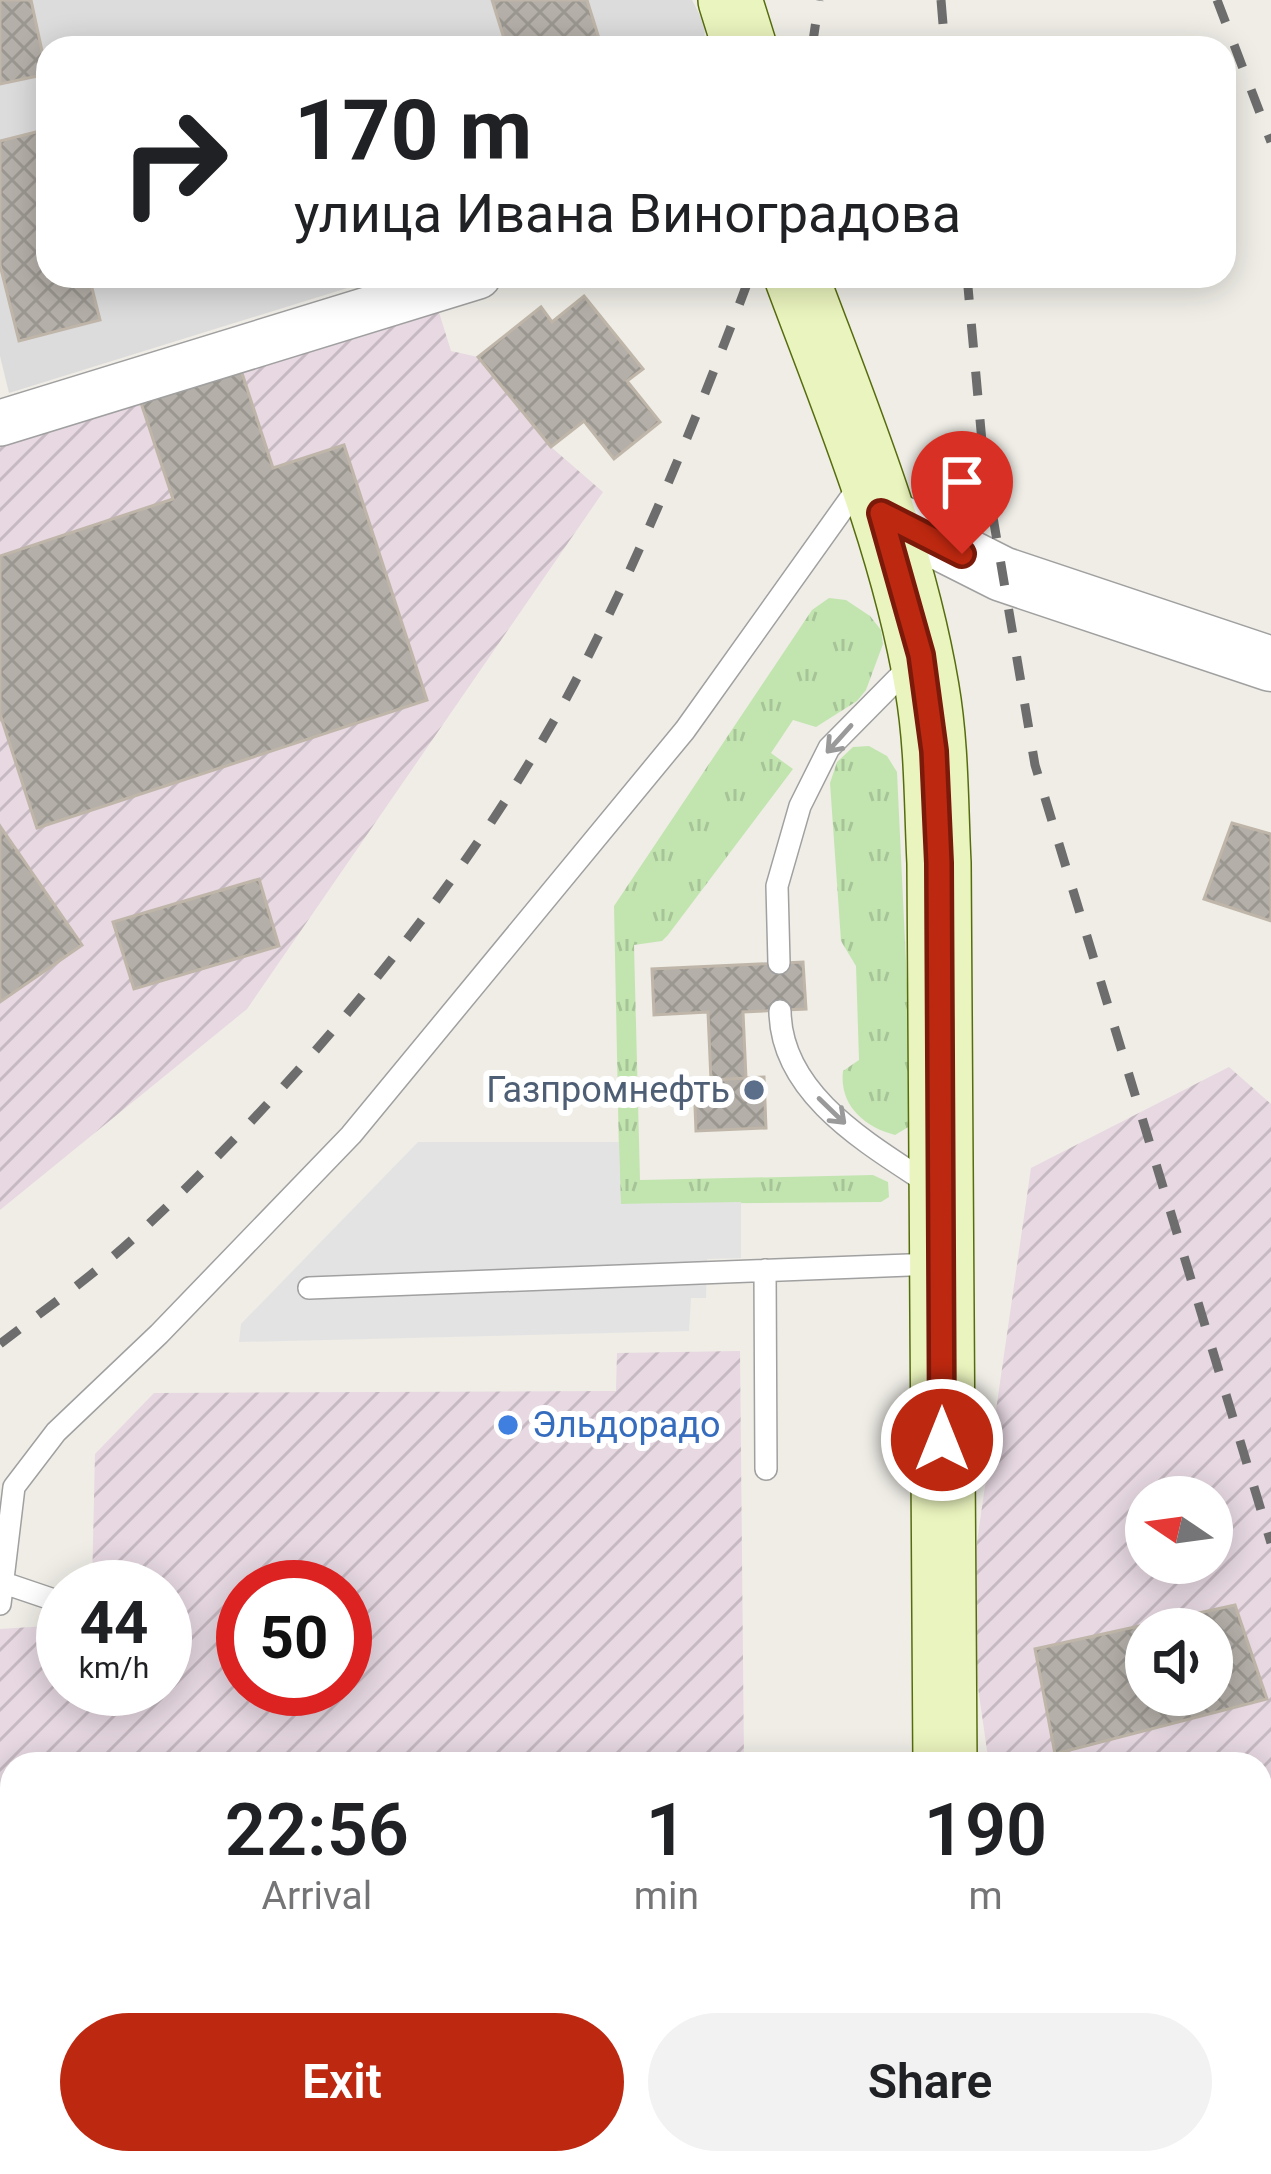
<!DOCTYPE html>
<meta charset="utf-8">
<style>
:root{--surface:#fff;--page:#f2f2f2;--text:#202124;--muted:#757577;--accent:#bd2810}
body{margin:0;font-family:Roboto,sans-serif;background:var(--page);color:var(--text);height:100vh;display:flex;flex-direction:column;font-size:45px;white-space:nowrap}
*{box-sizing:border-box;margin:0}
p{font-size:39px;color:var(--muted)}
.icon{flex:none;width:66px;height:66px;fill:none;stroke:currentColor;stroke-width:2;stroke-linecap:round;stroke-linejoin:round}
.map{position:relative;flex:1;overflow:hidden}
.sheet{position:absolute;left:0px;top:1752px;width:1272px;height:423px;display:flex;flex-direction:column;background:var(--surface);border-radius:36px 36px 0 0;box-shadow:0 6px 30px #0003}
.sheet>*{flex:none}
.top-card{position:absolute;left:36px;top:36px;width:1200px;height:252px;border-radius:36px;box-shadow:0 6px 30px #0003;background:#fff;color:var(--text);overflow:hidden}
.needle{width:78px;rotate:283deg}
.fabs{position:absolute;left:1125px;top:1476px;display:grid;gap:24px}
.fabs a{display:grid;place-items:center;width:108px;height:108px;border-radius:50%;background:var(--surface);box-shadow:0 6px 30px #0003;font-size:60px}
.speed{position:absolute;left:36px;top:1560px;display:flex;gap:24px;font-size:60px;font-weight:700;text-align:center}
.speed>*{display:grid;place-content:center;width:156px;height:156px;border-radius:50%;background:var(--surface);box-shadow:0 6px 30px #0003;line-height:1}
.speed small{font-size:30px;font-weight:400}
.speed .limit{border:18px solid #d22;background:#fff;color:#111}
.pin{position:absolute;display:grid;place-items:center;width:102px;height:102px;color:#fff;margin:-123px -51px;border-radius:50% 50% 50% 0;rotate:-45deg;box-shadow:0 0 12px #0007}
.pin .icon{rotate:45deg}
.me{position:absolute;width:132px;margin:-66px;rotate:0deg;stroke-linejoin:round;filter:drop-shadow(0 0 9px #0008)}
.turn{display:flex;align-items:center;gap:42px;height:252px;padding:0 60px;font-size:54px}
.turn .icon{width:156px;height:156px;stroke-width:2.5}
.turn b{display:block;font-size:84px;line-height:102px}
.eta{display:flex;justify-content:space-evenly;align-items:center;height:204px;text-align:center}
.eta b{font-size:72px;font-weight:600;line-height:84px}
.action{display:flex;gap:24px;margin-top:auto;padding:24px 60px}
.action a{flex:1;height:138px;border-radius:72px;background:var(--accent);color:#fff;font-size:48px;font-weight:600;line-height:138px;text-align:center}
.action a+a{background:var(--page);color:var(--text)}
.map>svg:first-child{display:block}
.residential{fill:#dddcdc}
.industrial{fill:url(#industrial-furrows);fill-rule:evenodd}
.grass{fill:url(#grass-tufts)}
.parking{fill:#e3e3e3}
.building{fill:url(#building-cross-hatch);stroke:#bfb6a9;stroke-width:3;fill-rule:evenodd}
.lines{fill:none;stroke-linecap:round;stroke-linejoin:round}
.service-casing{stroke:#a0a0a0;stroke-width:24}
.minor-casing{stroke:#a0a0a0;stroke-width:48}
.tertiary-casing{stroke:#a0a0a0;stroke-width:57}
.secondary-casing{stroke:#566d0e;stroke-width:66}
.service{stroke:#fff;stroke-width:21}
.minor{stroke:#fff;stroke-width:45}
.tertiary{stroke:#fff;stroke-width:54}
.secondary{stroke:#eaf4be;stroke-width:63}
.rail{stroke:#6d6d6d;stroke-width:9;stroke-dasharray:24 24;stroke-linecap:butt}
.oneway{stroke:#9a9a9a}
.route-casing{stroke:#7b1a0a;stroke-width:30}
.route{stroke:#bd2810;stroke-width:21}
.service-dot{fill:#5c6f8a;stroke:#fff;stroke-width:4.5}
.shop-dot{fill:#3f7fe0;stroke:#fff;stroke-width:4.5}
.labels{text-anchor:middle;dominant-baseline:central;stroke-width:12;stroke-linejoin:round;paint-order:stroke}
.service-label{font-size:36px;fill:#4e5e75;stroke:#fff;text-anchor:end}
.shop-label{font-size:36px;fill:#366cbe;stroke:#fff;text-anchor:start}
</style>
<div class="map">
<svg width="1271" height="2174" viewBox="0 0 1271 2174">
<defs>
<pattern id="industrial-furrows" width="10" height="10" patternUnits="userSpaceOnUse" patternTransform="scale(3)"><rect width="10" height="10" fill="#e7d8e2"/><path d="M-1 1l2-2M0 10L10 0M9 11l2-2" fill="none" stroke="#c6b9c1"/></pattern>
<pattern id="grass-tufts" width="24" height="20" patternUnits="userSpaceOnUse" patternTransform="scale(3)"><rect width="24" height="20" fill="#c2e5b0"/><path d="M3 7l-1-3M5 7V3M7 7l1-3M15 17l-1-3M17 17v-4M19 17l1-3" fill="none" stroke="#a6c497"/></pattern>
<pattern id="building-cross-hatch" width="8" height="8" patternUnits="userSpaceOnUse" patternTransform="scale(3)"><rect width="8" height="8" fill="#b4afa8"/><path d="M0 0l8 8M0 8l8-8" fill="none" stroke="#9a9690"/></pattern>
</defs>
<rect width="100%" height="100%" fill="#efede6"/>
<path class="residential" d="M0,0H692L705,25L704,48H48V276H386L9,393L0,356Z"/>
<path class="industrial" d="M437,306L451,351L478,357L551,447L603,492L247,1009L0,1210V443Z
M1229,1067L1271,1104V2174H1049V2163H1260V1764H989L967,1611L1031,1168ZM1146,1497H1212V1563H1146ZM1146,1629H1212V1695H1146Z
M740,1351L744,1764H12V2163H748V2174H0V1629L63,1625V1689H165V1587H92L95,1454L154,1393L616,1391L617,1353ZM243,1587H345V1689H243Z"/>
<path class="grass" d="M829,598L846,600L870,616L881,630L883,644L866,690L857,701L816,727L793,720L771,753L793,769L668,935L662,941L634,945L640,1180L873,1175L888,1182L889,1197L881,1202L620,1204L614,906L812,610Z
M869,746L887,756L897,772L913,1111L910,1126L895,1135C863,1127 839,1104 843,1071L859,1060L856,966L841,941L830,783L837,762L853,747Z"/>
<path class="parking" d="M418,1142H619L621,1204L741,1202V1258L707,1259L706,1298H691L689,1331L239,1342L241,1324Z"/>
<path class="building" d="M0,0H31L47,74L0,84Z
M492,0H587L602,48H507Z
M48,129V276H89L100,320L19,341L0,265V141Z
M584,296L643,369L627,381L660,422L614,459L584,421L551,447L478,357L541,307L552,322Z
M240,367L273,468L344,445L427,700L37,828L0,714V556L173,499L140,400Z
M1232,823L1271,834V921L1204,899Z
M0,826L82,945L0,1002Z
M259,879L279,946L134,989L113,922Z
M803,962L806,1009L743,1012L746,1078L711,1080L708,1012L654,1015L652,969Z
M764,1077L766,1128L696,1131L694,1081Z
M1235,1605L1267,1699L1055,1754L1035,1649ZM1146,1629H1212V1695H1146Z"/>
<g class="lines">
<defs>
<path id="service" d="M779,963L777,886L800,806L829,748L912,664
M780,1011C781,1094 867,1143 929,1184
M765,1270L766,1469
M309,1288L935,1264
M1,1582L63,1603
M0,1604L14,1487L56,1432L159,1334L351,1135L685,730L862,482"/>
<path id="minor" d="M0,423L478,276"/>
<path id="tertiary" d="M881,513L1002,574L1271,664"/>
<path id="secondary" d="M730,0L745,48
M796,276C846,410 903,546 927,688C937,746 936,805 939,863L945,1764
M948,2163V2174"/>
</defs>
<use href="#service" class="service-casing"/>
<use href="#minor" class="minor-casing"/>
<use href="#tertiary" class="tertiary-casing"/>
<use href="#secondary" class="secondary-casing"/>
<use href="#service" class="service"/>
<use href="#minor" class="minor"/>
<use href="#tertiary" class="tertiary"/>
<use href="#secondary" class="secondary"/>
<path class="rail" d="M941,0L945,48
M1217,0L1271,142
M812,48L819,0
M967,276L984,464L1035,765L1271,1543
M0,1344C45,1309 93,1276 135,1237C300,1083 468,884 574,684C643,552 698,415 750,276"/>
</g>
<defs><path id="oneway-shaft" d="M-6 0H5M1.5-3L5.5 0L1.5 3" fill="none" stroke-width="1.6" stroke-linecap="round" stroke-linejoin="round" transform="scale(3)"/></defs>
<g class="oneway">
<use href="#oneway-shaft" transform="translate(839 739) rotate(132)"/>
<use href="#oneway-shaft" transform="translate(832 1111) rotate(44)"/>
</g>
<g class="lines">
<defs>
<path id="route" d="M942,1440L939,863L934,751L921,655L881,513L962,554"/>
</defs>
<use href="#route" class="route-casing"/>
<use href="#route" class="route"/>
</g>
<circle class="service-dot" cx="754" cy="1090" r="12"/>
<circle class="shop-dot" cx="508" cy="1425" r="12"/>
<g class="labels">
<g class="service-label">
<text x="730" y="1090">Газпромнефть</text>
</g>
<g class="shop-label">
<text x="532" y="1425">Эльдорадо</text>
</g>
</g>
</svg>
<div class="fabs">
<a><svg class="needle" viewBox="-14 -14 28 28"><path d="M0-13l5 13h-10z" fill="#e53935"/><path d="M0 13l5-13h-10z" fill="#757577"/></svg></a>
<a><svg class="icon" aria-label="sound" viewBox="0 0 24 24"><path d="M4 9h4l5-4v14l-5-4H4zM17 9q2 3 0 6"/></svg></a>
</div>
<div class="speed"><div>44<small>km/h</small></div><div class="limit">50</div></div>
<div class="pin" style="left:962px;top:554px;background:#d93025"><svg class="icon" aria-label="arrive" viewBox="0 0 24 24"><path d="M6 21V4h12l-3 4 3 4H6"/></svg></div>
<svg class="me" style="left:942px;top:1440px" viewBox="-20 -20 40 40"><circle r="17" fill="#bd2810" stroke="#fff" stroke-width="3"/><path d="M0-11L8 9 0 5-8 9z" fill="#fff"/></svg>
<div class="top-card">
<div class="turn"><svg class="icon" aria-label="right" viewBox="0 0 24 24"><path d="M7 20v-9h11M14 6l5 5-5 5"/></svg><div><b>170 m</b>улица Ивана Виноградова</div></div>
</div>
<section class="sheet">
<div class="eta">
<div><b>22:56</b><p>Arrival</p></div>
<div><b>1</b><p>min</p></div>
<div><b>190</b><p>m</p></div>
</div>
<div class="action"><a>Exit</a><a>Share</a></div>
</section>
</div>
